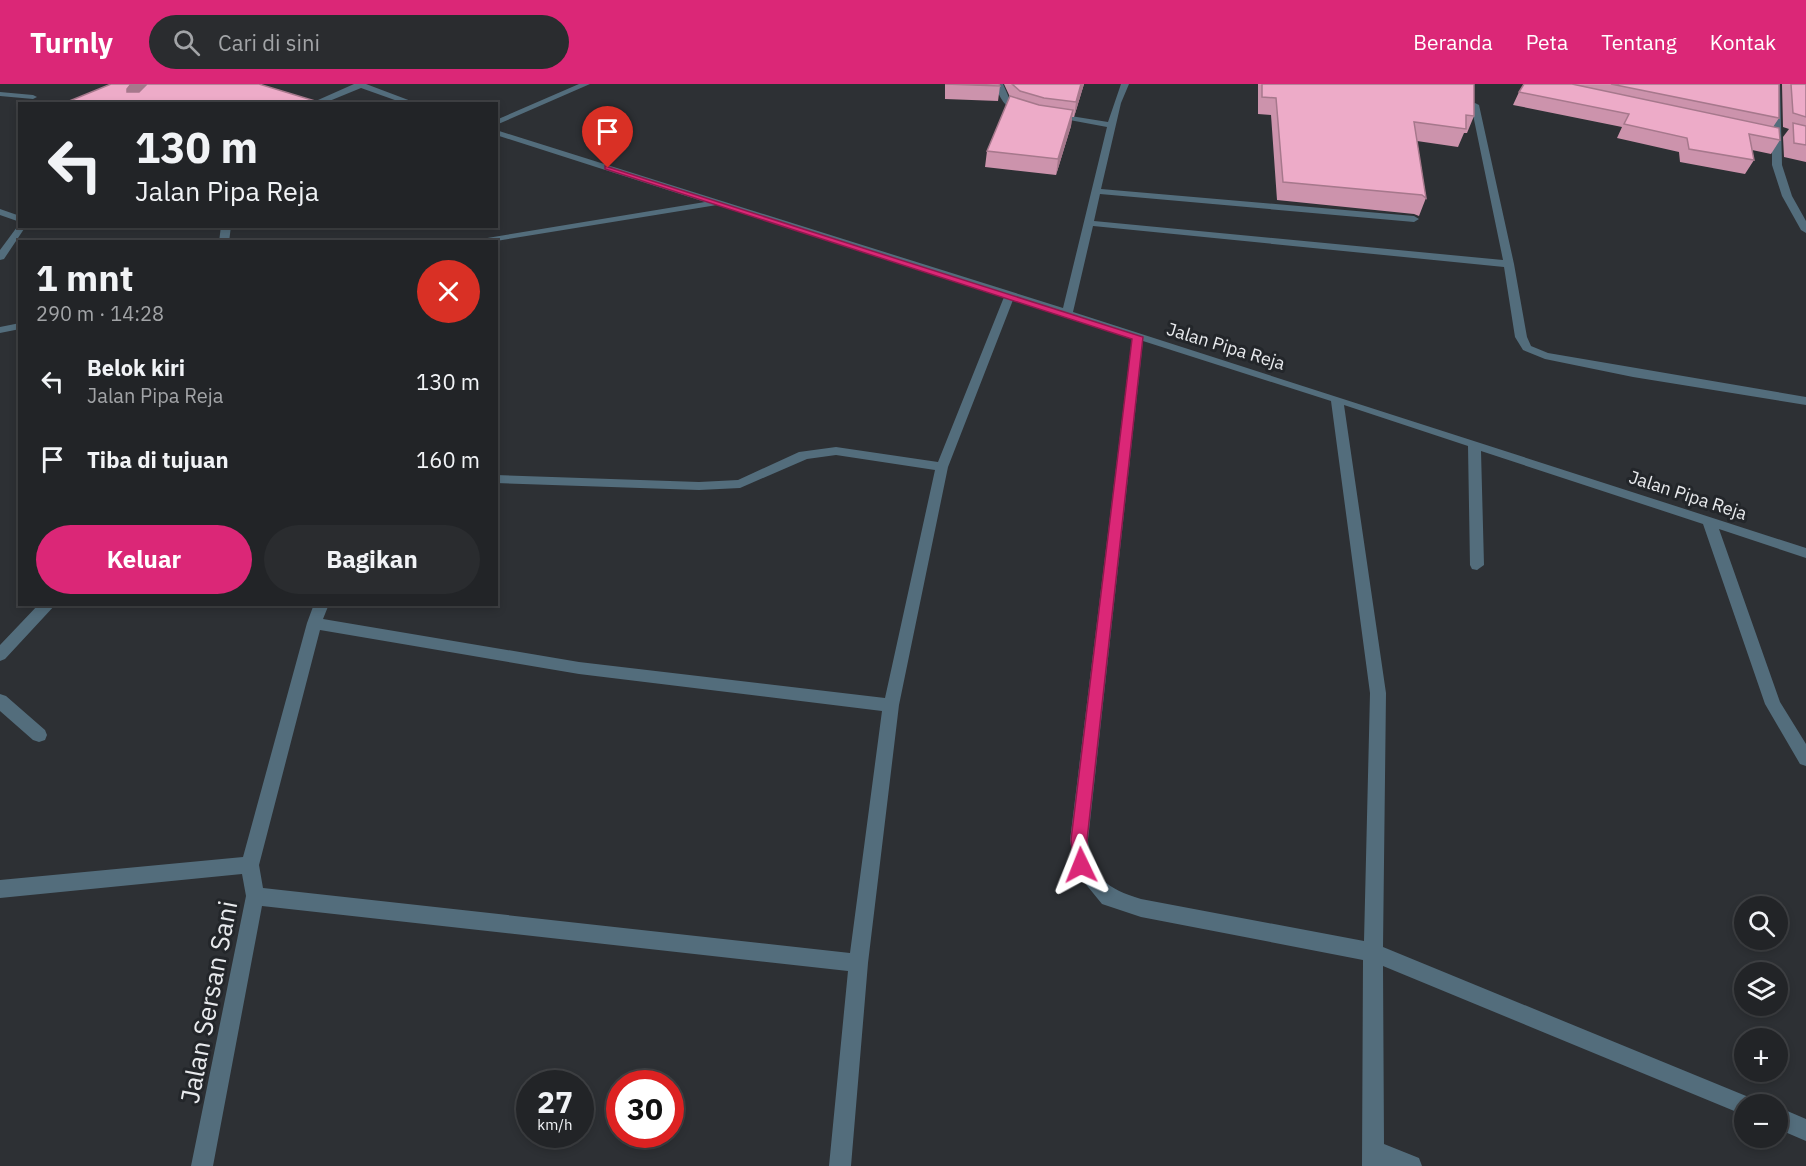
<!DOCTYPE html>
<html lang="id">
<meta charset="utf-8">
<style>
:root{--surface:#222427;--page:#2a2c2f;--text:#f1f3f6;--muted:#a2a4a7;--line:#3f4144;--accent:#db2777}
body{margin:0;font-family:"IBM Plex Sans",sans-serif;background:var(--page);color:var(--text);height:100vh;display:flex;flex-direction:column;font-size:22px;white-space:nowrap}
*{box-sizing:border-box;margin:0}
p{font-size:20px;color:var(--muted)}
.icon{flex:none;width:33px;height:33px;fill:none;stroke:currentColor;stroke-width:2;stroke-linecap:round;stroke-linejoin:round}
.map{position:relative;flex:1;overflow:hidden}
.details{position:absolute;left:18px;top:156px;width:480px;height:366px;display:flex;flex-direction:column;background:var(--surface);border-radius:0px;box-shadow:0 3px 9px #0003,0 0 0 2px var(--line)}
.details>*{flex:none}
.guide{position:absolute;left:18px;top:18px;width:480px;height:126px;border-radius:0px;box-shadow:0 3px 9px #0003,0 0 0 2px var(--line);background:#222427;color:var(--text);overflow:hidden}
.fabs{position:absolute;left:1734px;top:812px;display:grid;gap:12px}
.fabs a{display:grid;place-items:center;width:54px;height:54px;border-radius:50%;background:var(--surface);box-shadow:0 3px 9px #0003,0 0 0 2px var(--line);font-size:30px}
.speed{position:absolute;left:516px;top:986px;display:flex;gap:12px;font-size:30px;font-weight:700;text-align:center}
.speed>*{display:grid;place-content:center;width:78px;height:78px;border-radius:50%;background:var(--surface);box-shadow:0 3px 9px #0003,0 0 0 2px var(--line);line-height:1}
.speed small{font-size:15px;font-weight:400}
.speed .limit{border:9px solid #d22;background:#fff;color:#111}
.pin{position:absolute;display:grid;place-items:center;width:51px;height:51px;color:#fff;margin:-62px -26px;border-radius:50% 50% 50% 0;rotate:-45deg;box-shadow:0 0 6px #0007}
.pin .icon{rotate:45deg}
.me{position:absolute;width:66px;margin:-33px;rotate:358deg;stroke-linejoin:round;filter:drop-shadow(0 0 4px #0008)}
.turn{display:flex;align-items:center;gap:21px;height:126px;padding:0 18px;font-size:27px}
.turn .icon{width:78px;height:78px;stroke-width:2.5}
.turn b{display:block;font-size:42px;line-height:51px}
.round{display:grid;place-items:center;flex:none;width:63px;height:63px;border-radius:32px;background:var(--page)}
.headline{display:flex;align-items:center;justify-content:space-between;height:102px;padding:0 18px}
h1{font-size:36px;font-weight:800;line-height:45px}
.action{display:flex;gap:12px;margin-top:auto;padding:12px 18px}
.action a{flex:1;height:69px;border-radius:36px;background:var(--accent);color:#fff;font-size:24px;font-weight:800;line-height:69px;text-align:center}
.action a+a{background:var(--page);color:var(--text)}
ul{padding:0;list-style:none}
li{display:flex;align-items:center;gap:18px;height:78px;padding:0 18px}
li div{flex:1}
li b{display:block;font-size:22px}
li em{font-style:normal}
header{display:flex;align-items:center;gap:36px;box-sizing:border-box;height:84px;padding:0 30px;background:var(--accent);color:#fff}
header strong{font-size:28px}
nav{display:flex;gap:33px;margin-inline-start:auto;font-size:21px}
.search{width:420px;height:54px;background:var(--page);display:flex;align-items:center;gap:15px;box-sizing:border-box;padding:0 21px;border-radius:33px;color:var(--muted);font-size:22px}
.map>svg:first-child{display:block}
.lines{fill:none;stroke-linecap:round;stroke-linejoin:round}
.minor{fill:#536d7c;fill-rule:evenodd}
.wall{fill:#cc93ac}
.shaded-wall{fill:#a6788c}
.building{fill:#edabc8;stroke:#a6788c;stroke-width:1.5}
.route{fill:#db2777;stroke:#8e194d;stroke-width:1.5}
.labels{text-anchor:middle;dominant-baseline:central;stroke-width:6;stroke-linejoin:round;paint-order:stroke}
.far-street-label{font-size:18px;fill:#e8eaed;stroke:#23262a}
.near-street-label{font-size:26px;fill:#e8eaed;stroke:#23262a}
</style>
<header>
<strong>Turnly</strong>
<div class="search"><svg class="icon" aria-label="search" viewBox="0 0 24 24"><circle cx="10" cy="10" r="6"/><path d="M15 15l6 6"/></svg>Cari di sini</div>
<nav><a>Beranda</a><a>Peta</a><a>Tentang</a><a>Kontak</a></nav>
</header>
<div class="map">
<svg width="1806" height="1082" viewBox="0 0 1806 1082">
<rect width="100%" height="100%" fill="#2d3034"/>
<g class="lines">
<path class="minor" d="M354,0H366L419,20H406L361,4L322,20H309Z
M579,0H590L496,41V36Z
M995,0H1003L1010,16L1026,26V30C1009,30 999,15 995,0Z
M1121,0H1129L1121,19L1101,105L1414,132L1419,135L1414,138L1100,110L1094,137L1503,176L1471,21L1475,19L1479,21L1514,180L1527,253L1531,262L1548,269L1806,313V321L1633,293L1545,275L1523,266L1515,253L1504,183L1093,142L1073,228L1806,464V474L1719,445L1780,618L1806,660V682L1800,680L1765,620L1703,440L1481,367L1484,481L1477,486L1472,485L1470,481L1468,362L1344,321L1386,609L1383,863L1751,1014L1754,1020H1744V1031L1383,882L1384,1060L1419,1074L1422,1082H1362L1363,876L1141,833L1102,820L1075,787L1070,756L1132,254L1013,216L948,383L899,621L868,879L851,1082H829L848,887L262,822L213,1082H191L246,812L242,790L0,814V796L243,773L307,539L314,520H329L323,535L579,578L885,614L935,386L836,371L807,375L740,404L699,406L496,399V391L699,398L738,396L799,368L836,363L938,378L1004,213L717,121L490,158H463L705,118L496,51V46L1063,224L1107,43L1048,32L1052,29L1108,38ZM1143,257L1331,317L1370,609L1364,857L1141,815C1107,805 1091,793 1088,756ZM320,546L579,590L882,627L850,869L263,804L259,781Z
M1772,0H1780L1782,81L1792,112L1806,137V149L1801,146L1782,112L1772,81Z
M0,8L33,11L37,13L33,15L0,12Z
M0,125L20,132V138L0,131Z
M20,139V142H26L4,175L0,176V166Z
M221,142H231L229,158H219Z
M20,239V245L0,249V243Z
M39,520H56L5,575L0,577V561Z
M0,610L6,612L45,646L47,651L45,656L39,658L33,656L0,627Z
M1778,1023L1806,1035V1057L1778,1045Z"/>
</g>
<path class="wall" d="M945,0L1000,2L998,17L945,15Z
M1004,0H1084L1074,33H1072L1071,42L1056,91L985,83L987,67L1010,13Z
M1258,0H1474V32L1467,49H1464L1458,63L1417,57L1426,114L1419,132L1414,130L1277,116L1271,31L1258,30Z
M1524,0H1779V34L1773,43L1780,56L1771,70L1752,66L1754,76L1745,90L1680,78L1679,68L1617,54L1622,43L1513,21L1519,8Z
M1782,0H1806V78L1784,73L1783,53L1789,45L1783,43Z"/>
<path class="shaded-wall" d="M131,0H155L134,19L127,8V5Z
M1081,0H1084L1074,33L1076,18Z
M1073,26L1071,42L1056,91L1058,75Z"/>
<path class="building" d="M111,0H131L127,5V8H139L147,0H259L325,20H62Z
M945,0H999L1000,2Z
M1012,0H1081L1076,18L1044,14L1020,7Z
M1262,0H1474V32L1466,31V45L1414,38L1426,114L1422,111L1283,98L1276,14L1262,13Z
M1524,0H1572L1779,44L1780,56L1749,50L1754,76L1689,65L1687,54L1624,40L1629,30L1519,8Z
M1611,0H1779V34Z
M1791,0H1806V33L1793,29Z
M1010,12L1039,21L1073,26L1058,75L987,67Z
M1793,39L1806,42V61L1794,59Z"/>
<path class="route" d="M605,82L1143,253L1087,756L1089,781L1087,786L1081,789L1075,786L1071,756L1132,255L605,85Z"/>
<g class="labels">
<g class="far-street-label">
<text transform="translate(1226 262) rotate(17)">Jalan Pipa Reja</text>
<text transform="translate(1688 411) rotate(18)">Jalan Pipa Reja</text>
</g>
<g class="near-street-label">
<text transform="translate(208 918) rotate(-79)">Jalan Sersan Sani</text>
</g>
</g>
</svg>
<div class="fabs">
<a><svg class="icon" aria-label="search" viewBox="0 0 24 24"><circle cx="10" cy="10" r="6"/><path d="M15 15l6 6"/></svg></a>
<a><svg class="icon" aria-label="layers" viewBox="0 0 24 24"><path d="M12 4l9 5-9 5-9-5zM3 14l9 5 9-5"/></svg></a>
<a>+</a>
<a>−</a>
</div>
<div class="speed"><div>27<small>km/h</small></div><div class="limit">30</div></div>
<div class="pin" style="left:608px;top:84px;background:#d93025"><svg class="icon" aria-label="arrive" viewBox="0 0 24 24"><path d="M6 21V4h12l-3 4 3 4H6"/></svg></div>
<svg class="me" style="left:1081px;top:781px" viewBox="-20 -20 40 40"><path d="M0-17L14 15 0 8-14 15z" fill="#db2777" stroke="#fff" stroke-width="4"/></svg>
<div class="guide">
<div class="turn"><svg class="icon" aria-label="left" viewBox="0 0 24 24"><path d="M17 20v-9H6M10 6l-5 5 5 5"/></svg><div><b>130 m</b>Jalan Pipa Reja</div></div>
</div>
<section class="details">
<div class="headline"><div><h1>1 mnt</h1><p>290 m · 14:28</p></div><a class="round" style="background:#d93025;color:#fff"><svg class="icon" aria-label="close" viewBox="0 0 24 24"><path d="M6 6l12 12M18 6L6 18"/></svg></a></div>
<ul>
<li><svg class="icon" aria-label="left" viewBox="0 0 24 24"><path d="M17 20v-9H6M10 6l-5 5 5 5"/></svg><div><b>Belok kiri</b><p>Jalan Pipa Reja</p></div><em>130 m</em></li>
<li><svg class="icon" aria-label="arrive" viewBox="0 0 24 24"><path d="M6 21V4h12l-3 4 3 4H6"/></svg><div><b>Tiba di tujuan</b></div><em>160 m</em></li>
</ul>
<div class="action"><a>Keluar</a><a>Bagikan</a></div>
</section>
</div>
